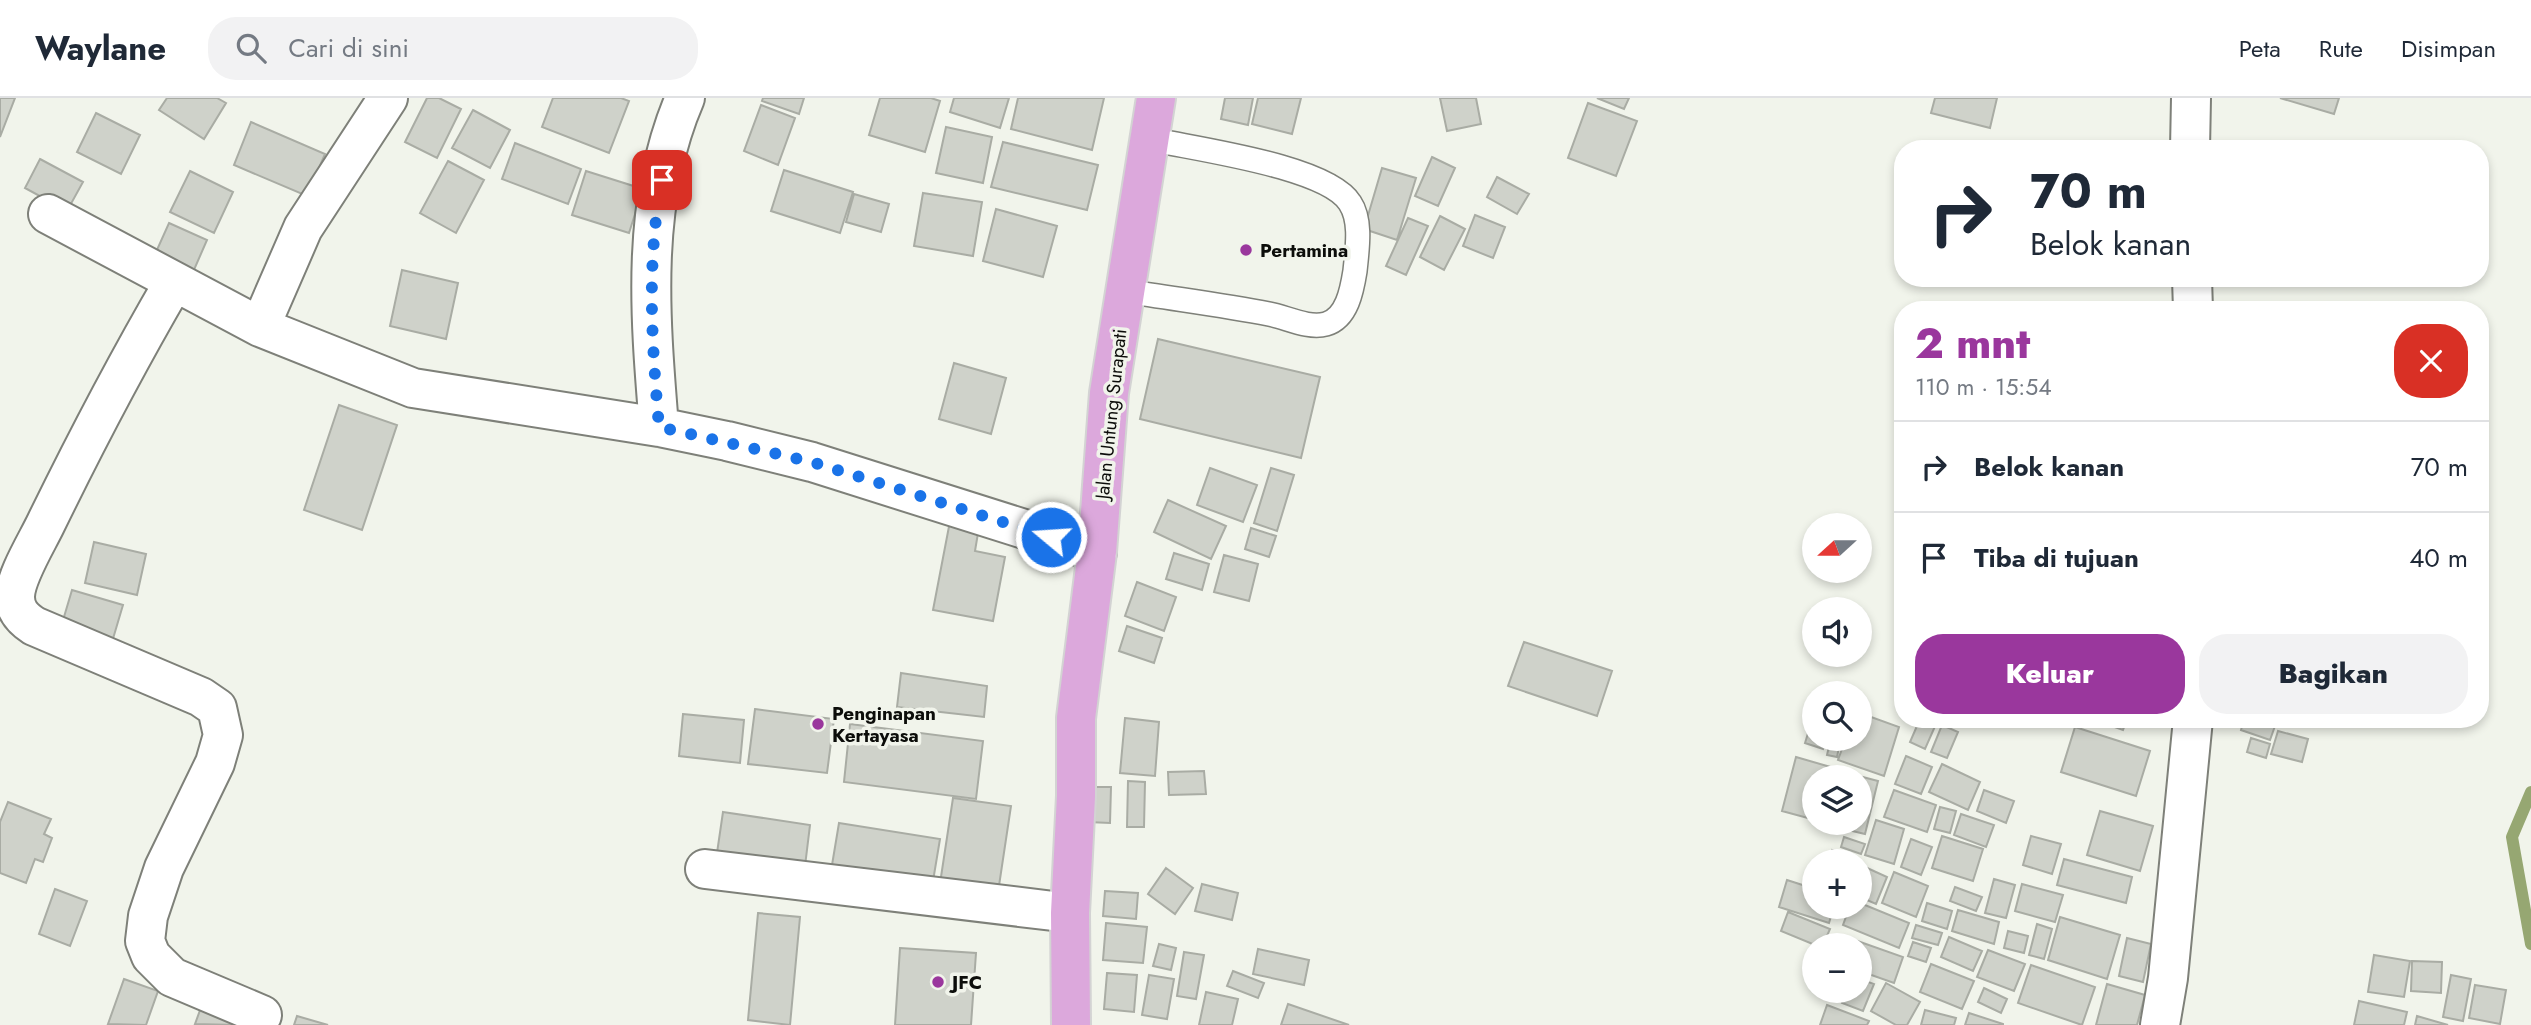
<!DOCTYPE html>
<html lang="id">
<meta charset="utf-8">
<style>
:root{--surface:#fff;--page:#f2f2f3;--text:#1f2937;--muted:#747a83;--line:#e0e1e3;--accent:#9a379d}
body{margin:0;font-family:Jost,sans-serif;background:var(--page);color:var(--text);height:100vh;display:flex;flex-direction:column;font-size:26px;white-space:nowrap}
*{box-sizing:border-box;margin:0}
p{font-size:23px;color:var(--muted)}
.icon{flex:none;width:38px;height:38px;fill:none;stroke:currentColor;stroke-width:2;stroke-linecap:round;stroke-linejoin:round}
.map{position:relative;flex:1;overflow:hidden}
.sheet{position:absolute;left:1894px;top:203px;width:595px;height:427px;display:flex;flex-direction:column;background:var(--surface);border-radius:28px;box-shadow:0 4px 10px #0003}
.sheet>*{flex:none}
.hud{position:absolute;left:1894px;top:42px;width:595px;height:147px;border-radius:28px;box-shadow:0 4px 10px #0003;background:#fff;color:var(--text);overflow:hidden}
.needle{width:46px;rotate:249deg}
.fabs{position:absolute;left:1802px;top:415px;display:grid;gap:14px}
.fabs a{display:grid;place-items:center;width:70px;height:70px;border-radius:50%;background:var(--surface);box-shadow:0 4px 10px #0003;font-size:35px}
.pin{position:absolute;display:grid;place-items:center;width:60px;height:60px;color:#fff;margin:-30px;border-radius:14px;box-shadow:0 4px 10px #0006}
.me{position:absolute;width:77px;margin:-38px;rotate:288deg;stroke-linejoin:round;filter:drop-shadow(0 0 5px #0008)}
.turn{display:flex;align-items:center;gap:24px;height:147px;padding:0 21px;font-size:32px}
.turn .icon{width:91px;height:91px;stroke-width:2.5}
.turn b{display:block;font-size:49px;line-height:60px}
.round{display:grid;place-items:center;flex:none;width:74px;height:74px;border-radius:28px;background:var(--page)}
.head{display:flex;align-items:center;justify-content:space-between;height:119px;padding:0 21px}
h1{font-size:42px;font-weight:800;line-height:52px;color:var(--accent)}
.cta{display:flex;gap:14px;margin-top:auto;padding:14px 21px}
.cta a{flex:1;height:80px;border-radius:28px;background:var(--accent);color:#fff;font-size:28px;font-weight:800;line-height:80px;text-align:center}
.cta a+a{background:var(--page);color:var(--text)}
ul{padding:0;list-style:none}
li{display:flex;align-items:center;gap:21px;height:91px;padding:0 21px;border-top:2px solid var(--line)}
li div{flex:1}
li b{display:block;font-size:26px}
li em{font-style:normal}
header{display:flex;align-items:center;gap:42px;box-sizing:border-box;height:98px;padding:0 35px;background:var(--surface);border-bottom:2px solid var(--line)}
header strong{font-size:33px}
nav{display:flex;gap:38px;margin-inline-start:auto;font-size:24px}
.search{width:490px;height:63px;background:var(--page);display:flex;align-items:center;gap:18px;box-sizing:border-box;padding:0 24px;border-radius:28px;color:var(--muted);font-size:26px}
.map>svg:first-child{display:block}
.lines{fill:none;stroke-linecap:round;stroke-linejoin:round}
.stream{stroke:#96a772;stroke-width:12}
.building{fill:#cfd2ca;stroke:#a9aca4;stroke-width:2}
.service-casing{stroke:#7e8079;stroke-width:26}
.minor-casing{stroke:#7e8079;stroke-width:42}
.trunk-casing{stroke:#d3d3d3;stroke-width:42}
.service{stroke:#fff;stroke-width:23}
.minor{stroke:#fff;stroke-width:38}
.trunk{stroke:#dca8dc;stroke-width:38}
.route{stroke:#1a73e8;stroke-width:12;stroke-dasharray:0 21.6}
.poi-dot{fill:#9a379d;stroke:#f1f4eb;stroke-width:2.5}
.labels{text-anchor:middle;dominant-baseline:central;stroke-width:7;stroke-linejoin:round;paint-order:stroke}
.poi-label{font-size:19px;font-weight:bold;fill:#0c0d0a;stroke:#f1f4eb;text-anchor:start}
.street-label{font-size:19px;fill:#0c0d0a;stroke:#f1f4eb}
</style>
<header>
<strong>Waylane</strong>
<div class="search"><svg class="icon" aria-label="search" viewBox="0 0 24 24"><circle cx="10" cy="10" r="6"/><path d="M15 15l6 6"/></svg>Cari di sini</div>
<nav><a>Peta</a><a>Rute</a><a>Disimpan</a></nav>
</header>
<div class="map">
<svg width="2531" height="927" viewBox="0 0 2531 927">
<rect width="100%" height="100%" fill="#f1f4eb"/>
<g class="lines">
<path class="stream" d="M2531,694L2512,739L2531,846"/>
</g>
<path class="building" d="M0,0H15L0,39Z
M167,0H217L226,5L204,41L159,12Z
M427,0H439L461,11L437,60L405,44Z
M553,0H621L629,3L609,55L542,29Z
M763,0H804L799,16L762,3Z
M880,0H931L940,3L925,54L869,37Z
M954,0H1009L1000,30L950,14Z
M1018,0H1104L1092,52L1011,31Z
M1225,0H1253L1248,27L1221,21Z
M1258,0H1301L1292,36L1252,26Z
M1440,0H1476L1481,26L1447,33Z
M1597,0H1629L1624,11Z
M1935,0H1997L1990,30L1931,15Z
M2280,0H2339L2334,16Z
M1588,5L1637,23L1616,78L1568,60Z
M761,7L795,20L778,67L744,53Z
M473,12L510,32L490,70L452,50Z
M96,15L140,37L121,76L77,54Z
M251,24L325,56L307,98L234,67Z
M946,29L992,39L983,85L936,75Z
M1003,44L1098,67L1087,112L991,89Z
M515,45L581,71L568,106L502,81Z
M1432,59L1455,70L1438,108L1415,98Z
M40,61L83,84L67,113L25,90Z
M448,63L484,82L456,135L420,115Z
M1382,70L1416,80L1397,142L1364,131Z
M784,72L853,94L840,135L771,113Z
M190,73L233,94L214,135L170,114Z
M586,73L643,91L629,135L572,117Z
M1497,79L1529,96L1517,116L1487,99Z
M923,95L982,104L973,158L914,148Z
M854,96L889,106L881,134L846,124Z
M996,111L1057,128L1043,179L983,163Z
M1475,117L1505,129L1493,160L1463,148Z
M1440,118L1465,131L1444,172L1420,159Z
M1408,120L1428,128L1406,177L1386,168Z
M169,125L207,142L190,181L152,163Z
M402,172L458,185L446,241L390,228Z
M1158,241L1320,279L1301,360L1140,321Z
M954,265L1006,280L991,336L939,321Z
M339,307L397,327L362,432L304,412Z
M1210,370L1257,387L1243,424L1197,407Z
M1271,370L1294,377L1277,433L1254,425Z
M1168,402L1226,428L1211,461L1154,434Z
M951,418L980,423L975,453L1005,459L993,523L933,512Z
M1251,430L1276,438L1269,459L1245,451Z
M94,444L146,456L137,497L85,485Z
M1174,455L1209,466L1202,492L1166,481Z
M1224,457L1258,466L1249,503L1214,494Z
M1137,484L1176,499L1164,533L1125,518Z
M72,492L123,507L112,544L61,529Z
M1127,528L1162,540L1154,565L1119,553Z
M1524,544L1612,573L1597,618L1508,588Z
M901,575L987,588L984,619L897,609Z
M755,611L834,621L827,675L748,666Z
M1860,615L1899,629L1884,678L1838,662L1846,640H1860Z
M683,616L744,622L740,665L679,658Z
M1813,619L1815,640H1826L1823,651L1805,645Z
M1125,620L1159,624L1155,678L1120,675Z
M1920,621L1936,626L1925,651L1910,644Z
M2092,621H2127L2123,632Z
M2244,621L2276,625L2270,642L2241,632Z
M850,626L983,643L976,701L844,684Z
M1942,627L1958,634L1947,660L1931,654Z
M2075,629L2150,653L2136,698L2061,674Z
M2278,633L2308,641L2302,664L2271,656Z
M1831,640H1841L1837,659L1827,657Z
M2251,640L2270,646L2266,660L2247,654Z
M1906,658L1932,669L1921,696L1895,686Z
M1796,659L1834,670L1832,679H1815V722L1782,713Z
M1942,666L1980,684L1968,712L1929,694Z
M1204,673L1206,696L1169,697L1168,674Z
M1840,673L1878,683L1865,736L1827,727L1860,724V679H1839Z
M1128,683L1145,684L1144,729H1127Z
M1089,689H1111L1110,725L1088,724Z
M1894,692L1936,707L1927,734L1884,719Z
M1984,692L2014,703L2006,725L1977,713Z
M953,700L1011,708L997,801L939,792Z
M8,704L51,721L44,736L52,740L43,764L35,761L26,785L0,775V724Z
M1940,709L1956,713L1950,735L1934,731Z
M2100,713L2153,728L2140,773L2087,757Z
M723,714L810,727L805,768L717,755Z
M1961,716L1994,727L1986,749L1954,737Z
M1876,722L1904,731L1894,766L1865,757Z
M839,725L940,741L932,789L831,773Z
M1942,738L1983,751L1973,783L1932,770Z
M2031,738L2061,746L2052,776L2023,767Z
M1844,739L1865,746L1861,756L1841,749Z
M1911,741L1932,749L1921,777L1901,769Z
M1832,752L1855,763H1827Z
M2064,761L2132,779L2126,805L2057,787Z
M1865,769L1887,779L1876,806L1860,799V781Z
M1166,770L1193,790L1175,816L1148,796Z
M1894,774L1928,788L1916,819L1882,805Z
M1994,781L2015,787L2006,820L1985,815Z
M1787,782L1815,791V808H1834L1829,825L1779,809Z
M1202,786L1238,795L1232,822L1195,813Z
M2022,786L2063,797L2055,824L2015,813Z
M1955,789L1982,799L1976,813L1950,803Z
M55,791L87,803L70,848L39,836Z
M1105,793L1138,795L1136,821L1103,818Z
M1860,805L1909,825L1899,850L1843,827L1850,808H1860Z
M1927,805L1952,813L1947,831L1922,823Z
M1958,812L1999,824L1994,846L1952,833Z
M1788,814L1830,831L1823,847H1815L1781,833Z
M758,815L800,819L790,927L748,922Z
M2060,819L2120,837L2107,881L2048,862Z
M1106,825L1147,829L1143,865L1103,862Z
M2037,826L2052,831L2044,861L2029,857Z
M1916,827L1942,835L1938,847L1912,840Z
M2008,833L2028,838L2024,855L2004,850Z
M1949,839L1982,853L1973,873L1941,859Z
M1849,840L1903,859L1894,885L1860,873V847H1846Z
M2127,840L2151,846L2143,884L2119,878Z
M1913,844L1931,850L1926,864L1908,858Z
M1159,846L1176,850L1171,872L1153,868Z
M900,850L976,855L971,927H895Z
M1258,851L1309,862L1304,887L1253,876Z
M1988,852L2025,866L2014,893L1977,879Z
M1184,854L1204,857L1196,901L1177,898Z
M2374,857L2410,863L2404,899L2368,894Z
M2412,863L2442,864L2441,895L2411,893Z
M1931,866L1974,883L1962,911L1920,894Z
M2031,867L2095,889L2082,927L2018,905Z
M1233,873L1264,885L1258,900L1227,888Z
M1107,875L1137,877L1134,914L1104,911Z
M1149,877L1174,881L1167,921L1142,917Z
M2451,877L2471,881L2463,923L2443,919Z
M124,881L158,893L146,927L108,926Z
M1860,881L1874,886L1863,913L1842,905L1847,892H1860Z
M1886,885L1920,904L1907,927H1896L1871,913Z
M2107,886L2145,897L2137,927H2096Z
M2475,887L2506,892L2500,926L2469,920Z
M1984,890L2007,901L2001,915L1978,904Z
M1206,894L1238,901L1232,927H1199Z
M2359,903L2407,914L2404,927H2354Z
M203,904L239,918L236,927L195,926Z
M1288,906L1349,927H1281Z
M1827,907L1869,923L1867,927H1820Z
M1925,912L1956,920L1954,927H1921Z
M1969,915L2003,926V927H1965Z
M297,918L328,927H294Z
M2417,918L2448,927H2415Z"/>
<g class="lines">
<defs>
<path id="service" d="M1126,193C1174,201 1222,207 1269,216C1286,219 1308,231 1326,226C1347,220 1352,192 1355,173C1357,152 1362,123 1350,105C1327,68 1194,51 1150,41"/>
<path id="minor" d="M2190,51L2191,0
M48,116L260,229L413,290L659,329L727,343L812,364L1097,454
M2192,180L2193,212
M174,184C128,263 86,343 46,425C37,444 15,479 15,499C15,513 23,521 34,528L201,599L217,610L223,637L215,665L164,770L148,818L145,843L151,858L172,879L262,917
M260,229L303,130L388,0
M659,329C650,219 640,104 685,0
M705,771L1070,815
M2160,927L2168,880L2193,621"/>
<path id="trunk" d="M1071,927L1070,815L1076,698V620L1097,454L1109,295L1156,0"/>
</defs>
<use href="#service" class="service-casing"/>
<use href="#minor" class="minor-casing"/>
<use href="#trunk" class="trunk-casing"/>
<use href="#service" class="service"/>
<use href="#minor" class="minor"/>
<use href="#trunk" class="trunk"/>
</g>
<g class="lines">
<path class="route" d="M662,82C646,165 652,246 659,329L812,364L1051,439"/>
</g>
<g class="poi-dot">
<circle cx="1246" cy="152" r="7"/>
<circle cx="818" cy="626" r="7"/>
<circle cx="938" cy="884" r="7"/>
</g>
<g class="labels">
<g class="poi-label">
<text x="1260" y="152">Pertamina</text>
<text x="832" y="615">Penginapan<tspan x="832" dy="22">Kertayasa</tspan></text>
<text x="952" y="884">JFC</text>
</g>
<g class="street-label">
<text transform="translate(1111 316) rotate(-84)">Jalan Untung Surapati</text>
</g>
</g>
</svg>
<div class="fabs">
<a><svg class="needle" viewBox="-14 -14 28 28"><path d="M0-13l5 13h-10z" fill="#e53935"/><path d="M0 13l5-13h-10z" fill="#747a83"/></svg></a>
<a><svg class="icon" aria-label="sound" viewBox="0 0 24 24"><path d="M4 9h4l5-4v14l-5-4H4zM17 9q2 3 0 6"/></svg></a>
<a><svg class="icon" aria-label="search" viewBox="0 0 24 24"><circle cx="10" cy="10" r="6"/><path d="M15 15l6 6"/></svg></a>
<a><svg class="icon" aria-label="layers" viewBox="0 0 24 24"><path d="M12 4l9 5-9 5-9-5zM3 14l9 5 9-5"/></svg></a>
<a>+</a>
<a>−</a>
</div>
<div class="pin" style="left:662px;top:82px;background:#d93025"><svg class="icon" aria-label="arrive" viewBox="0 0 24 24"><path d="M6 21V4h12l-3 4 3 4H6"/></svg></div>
<svg class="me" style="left:1051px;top:439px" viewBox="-20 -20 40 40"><circle r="17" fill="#1a73e8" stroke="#fff" stroke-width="3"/><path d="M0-11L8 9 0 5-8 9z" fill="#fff"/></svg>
<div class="hud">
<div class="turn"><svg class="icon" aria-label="right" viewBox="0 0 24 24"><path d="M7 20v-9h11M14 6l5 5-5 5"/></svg><div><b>70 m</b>Belok kanan</div></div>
</div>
<section class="sheet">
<div class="head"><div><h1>2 mnt</h1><p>110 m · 15:54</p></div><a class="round" style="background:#d93025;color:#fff"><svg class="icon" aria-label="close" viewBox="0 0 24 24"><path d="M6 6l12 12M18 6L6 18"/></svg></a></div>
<ul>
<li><svg class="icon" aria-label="right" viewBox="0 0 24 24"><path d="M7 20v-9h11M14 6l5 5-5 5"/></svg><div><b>Belok kanan</b></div><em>70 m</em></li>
<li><svg class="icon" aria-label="arrive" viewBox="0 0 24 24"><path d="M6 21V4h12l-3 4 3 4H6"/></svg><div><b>Tiba di tujuan</b></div><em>40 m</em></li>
</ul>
<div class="cta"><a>Keluar</a><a>Bagikan</a></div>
</section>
</div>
